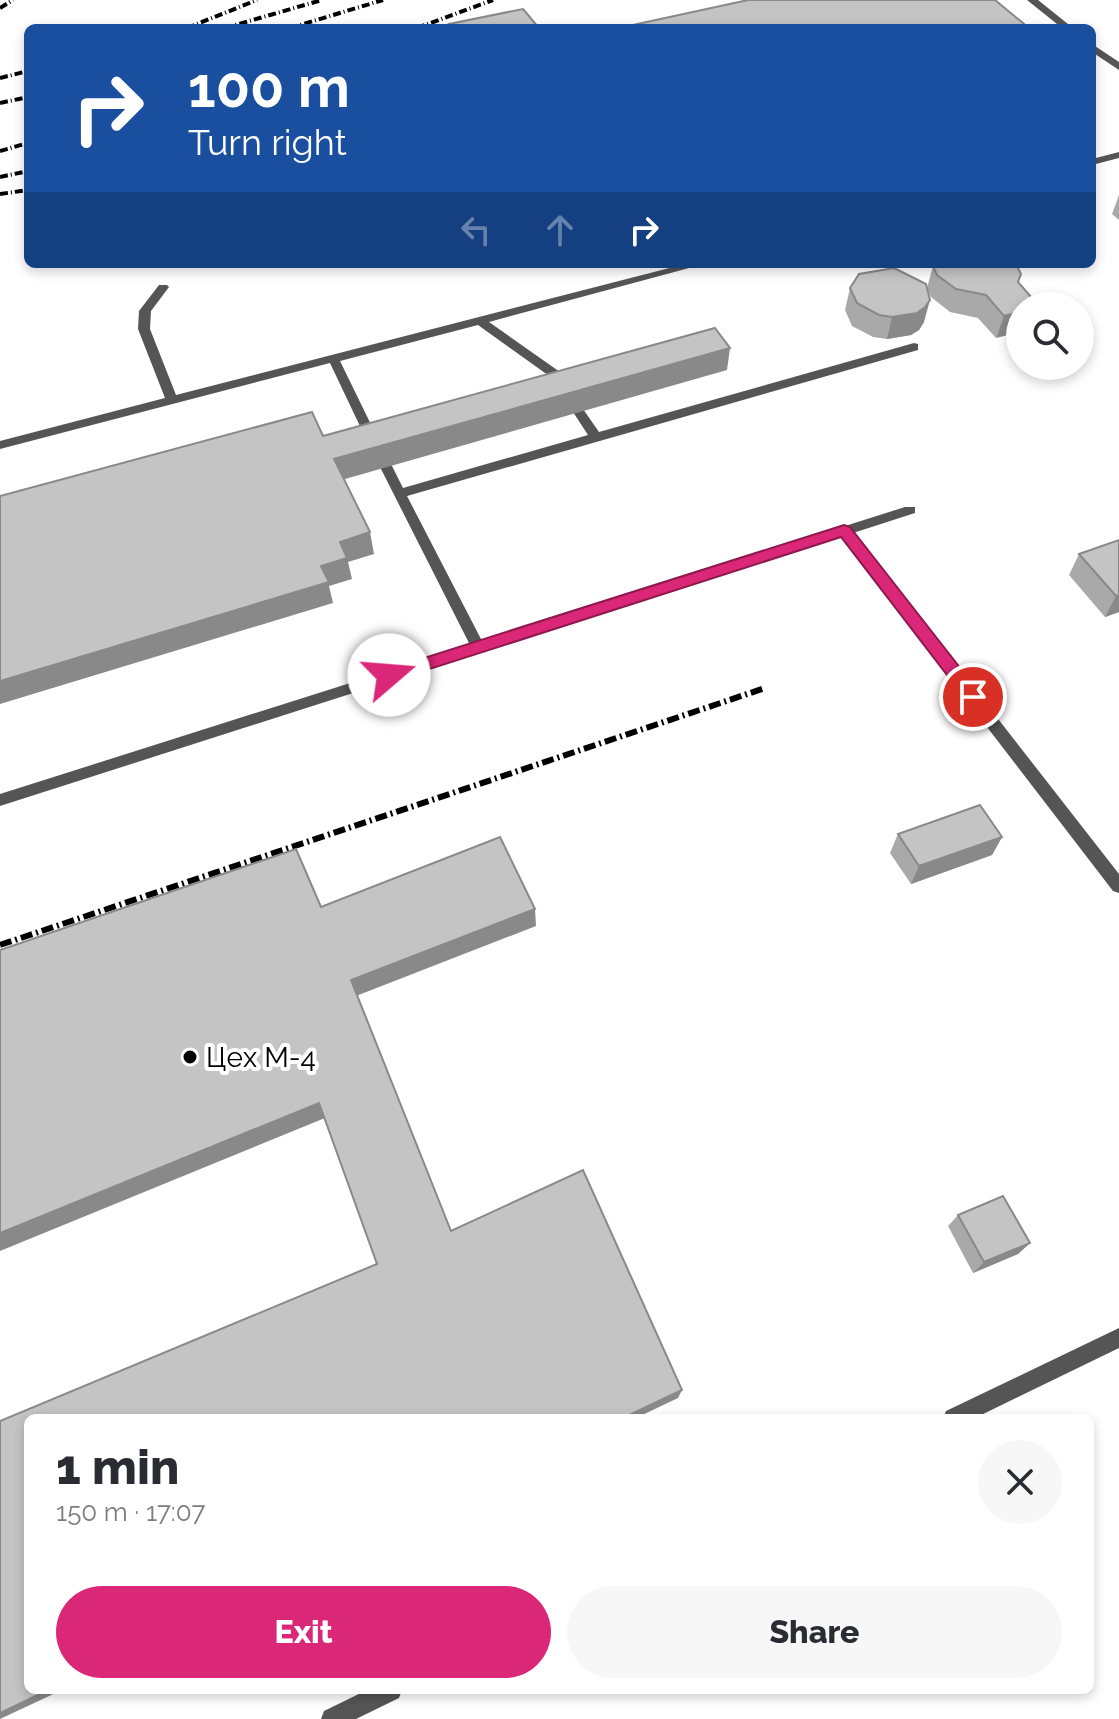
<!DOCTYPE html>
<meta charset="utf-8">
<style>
:root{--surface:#fff;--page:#f7f7f7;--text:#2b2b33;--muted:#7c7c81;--accent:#db2777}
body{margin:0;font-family:Raleway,sans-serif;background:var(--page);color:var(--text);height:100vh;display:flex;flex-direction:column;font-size:30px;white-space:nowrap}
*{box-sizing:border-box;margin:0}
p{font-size:26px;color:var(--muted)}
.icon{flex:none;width:44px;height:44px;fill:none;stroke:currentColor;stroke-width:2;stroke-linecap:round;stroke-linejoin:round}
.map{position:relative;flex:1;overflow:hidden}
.details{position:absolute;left:24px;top:1414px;width:1070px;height:280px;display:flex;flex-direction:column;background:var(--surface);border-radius:12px;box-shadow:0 4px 12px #0003}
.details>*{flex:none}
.top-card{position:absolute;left:24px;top:24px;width:1072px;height:244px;border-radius:12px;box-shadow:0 4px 12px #0003;background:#1a4fa0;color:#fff;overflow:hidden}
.tools{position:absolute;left:1006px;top:292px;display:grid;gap:16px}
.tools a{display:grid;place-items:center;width:88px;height:88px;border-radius:50%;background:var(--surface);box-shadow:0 4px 12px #0003;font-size:40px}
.pin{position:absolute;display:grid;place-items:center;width:68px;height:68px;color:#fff;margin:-34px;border:4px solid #fff;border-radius:50%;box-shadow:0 2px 8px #0007}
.me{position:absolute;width:88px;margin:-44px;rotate:72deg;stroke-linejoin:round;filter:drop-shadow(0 0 6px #0008)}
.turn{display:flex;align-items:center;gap:28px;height:168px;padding:0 32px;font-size:36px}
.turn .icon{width:104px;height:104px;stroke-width:2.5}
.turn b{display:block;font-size:56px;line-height:68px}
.lanes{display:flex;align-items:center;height:76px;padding:0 32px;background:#0003;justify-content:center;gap:40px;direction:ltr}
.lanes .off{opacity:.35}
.round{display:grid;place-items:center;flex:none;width:84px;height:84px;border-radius:42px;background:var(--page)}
.headline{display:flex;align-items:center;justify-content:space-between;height:136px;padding:0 32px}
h1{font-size:48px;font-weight:800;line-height:60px}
.action{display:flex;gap:16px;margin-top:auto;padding:16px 32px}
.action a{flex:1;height:92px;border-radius:48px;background:var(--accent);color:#fff;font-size:32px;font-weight:800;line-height:92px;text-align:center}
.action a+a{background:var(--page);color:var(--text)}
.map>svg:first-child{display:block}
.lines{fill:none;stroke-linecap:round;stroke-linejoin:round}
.service{fill:#555;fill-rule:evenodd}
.rail-far1{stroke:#000;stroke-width:4;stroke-dasharray:8 3 1 3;stroke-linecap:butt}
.rail{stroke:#000;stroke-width:6;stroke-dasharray:12 4 2 4;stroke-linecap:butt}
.wall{fill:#a9a9a9}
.shaded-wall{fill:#898989}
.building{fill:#c4c4c4;stroke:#898989;stroke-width:2}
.route{fill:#db2777;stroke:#8e194d;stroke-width:2}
.poi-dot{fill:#000;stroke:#fff;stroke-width:3}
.labels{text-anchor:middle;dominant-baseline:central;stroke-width:8;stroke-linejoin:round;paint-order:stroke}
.poi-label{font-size:28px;fill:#000;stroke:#fff;text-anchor:start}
</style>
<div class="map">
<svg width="1119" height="1719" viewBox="0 0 1119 1719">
<rect width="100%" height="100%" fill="#fff"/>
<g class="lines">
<path class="service" d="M1027,0H1038L1073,28H1062Z
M1092,44L1119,62V70L1092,52Z
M1119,152V158L1092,165V159Z
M685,264H704L489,322L560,372L572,390L570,393H562L552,378L478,325L340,361L380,443L374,447L368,443L330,363L0,449V441L165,398L138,329L139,311L159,285H167L169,287L151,311L150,329L176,395Z
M914,343L918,344V350L407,496L482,641L905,507H915V513L853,533L1119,874V893L1113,891L841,537L0,806V794L470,645L380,467L381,464H391L403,488L588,435L573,412L575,409H583L599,432Z
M1119,1328V1348L975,1418H943L946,1411Z
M367,1690H402L399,1698L356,1719H321L324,1711Z"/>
<path class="rail-far1" d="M0,8L13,0
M187,28L257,0
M225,28L322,0
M290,28L383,0
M417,28L493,0
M0,78L28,71
M0,103L28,97
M0,151L28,143
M0,177L28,171
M0,194L28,190"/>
<path class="rail" d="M0,945L765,688"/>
</g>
<path class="wall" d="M1119,195V220L1112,214Z
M933,266L1021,274L996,338L978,318L950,312L931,297L927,288Z
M850,288L924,322L919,330L911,335L887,339L873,337L852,326L845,310Z
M1119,540V612L1105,617L1069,575L1079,554Z
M898,834L1002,837L992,855L911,884L890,853Z
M958,1215L1030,1243L1018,1254L973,1273L948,1226Z"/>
<path class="shaded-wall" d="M930,300L924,322L919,330L911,335L887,339L892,317Z
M1020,312V332L996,338L1004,316Z
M730,348L727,370L338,481L334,459Z
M370,532L374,554L348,562L352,579L329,586L333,603L0,704V681L321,566L340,542Z
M1119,595V612L1105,617L1116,596Z
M1002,837L992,855L911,884L919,866Z
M535,909L536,926L356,996L351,980Z
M319,1103L325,1118L0,1251V1233Z
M1030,1243L1018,1254L973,1273L984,1262Z
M682,1390L678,1398L636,1418H623Z
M48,1690H62L0,1719V1713Z"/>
<path class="building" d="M748,0H995L1029,28H619Z
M523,9L539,28H452L449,24Z
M934,264H1016L1021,274L1018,282L1039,306H1020V312L1004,316L986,295L956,289L937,275L933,266Z
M894,268L926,284L930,300L925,307L917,313L892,317L879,315L857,303L850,288L859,274Z
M715,328L730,348L334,459L370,532L340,542L347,558L321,566L329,582L0,681V496L312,412L323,436Z
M1119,540V595L1116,596L1079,554Z
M980,805L1002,837L919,866L898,834Z
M500,837L535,909L351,980L451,1231L583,1170L682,1390L623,1418H28V1690H48L0,1713V1421L377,1264L319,1103L0,1233V950L296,849L321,907Z
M1003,1196L1030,1243L984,1262L958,1215Z"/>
<path class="route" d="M844,525L850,527L979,692V701H967L841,537L389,682L380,675L383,671Z"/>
<circle class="poi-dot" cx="190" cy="1057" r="8"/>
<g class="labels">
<g class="poi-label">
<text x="206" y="1057">Цех М-4</text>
</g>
</g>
</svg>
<div class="tools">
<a><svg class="icon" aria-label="search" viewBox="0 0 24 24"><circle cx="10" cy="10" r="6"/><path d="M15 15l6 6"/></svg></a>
</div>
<div class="pin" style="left:973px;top:697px;background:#d93025"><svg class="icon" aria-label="arrive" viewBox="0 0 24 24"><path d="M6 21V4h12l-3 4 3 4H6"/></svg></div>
<svg class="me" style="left:389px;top:675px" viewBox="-20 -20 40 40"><circle r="19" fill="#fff"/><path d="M0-13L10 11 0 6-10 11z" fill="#db2777"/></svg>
<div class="top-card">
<div class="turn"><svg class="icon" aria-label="right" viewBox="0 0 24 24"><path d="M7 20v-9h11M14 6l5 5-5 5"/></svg><div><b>100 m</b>Turn right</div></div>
<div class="lanes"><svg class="icon off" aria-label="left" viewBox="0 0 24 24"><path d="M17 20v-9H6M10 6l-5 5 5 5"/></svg><svg class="icon off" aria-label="ahead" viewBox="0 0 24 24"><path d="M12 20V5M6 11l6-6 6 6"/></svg><svg class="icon" aria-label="right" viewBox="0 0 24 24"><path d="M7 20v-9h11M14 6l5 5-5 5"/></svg></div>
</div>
<section class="details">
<div class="headline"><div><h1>1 min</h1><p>150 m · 17:07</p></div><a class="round"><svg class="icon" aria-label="close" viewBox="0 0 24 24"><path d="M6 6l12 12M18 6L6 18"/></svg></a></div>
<div class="action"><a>Exit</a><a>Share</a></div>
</section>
</div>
